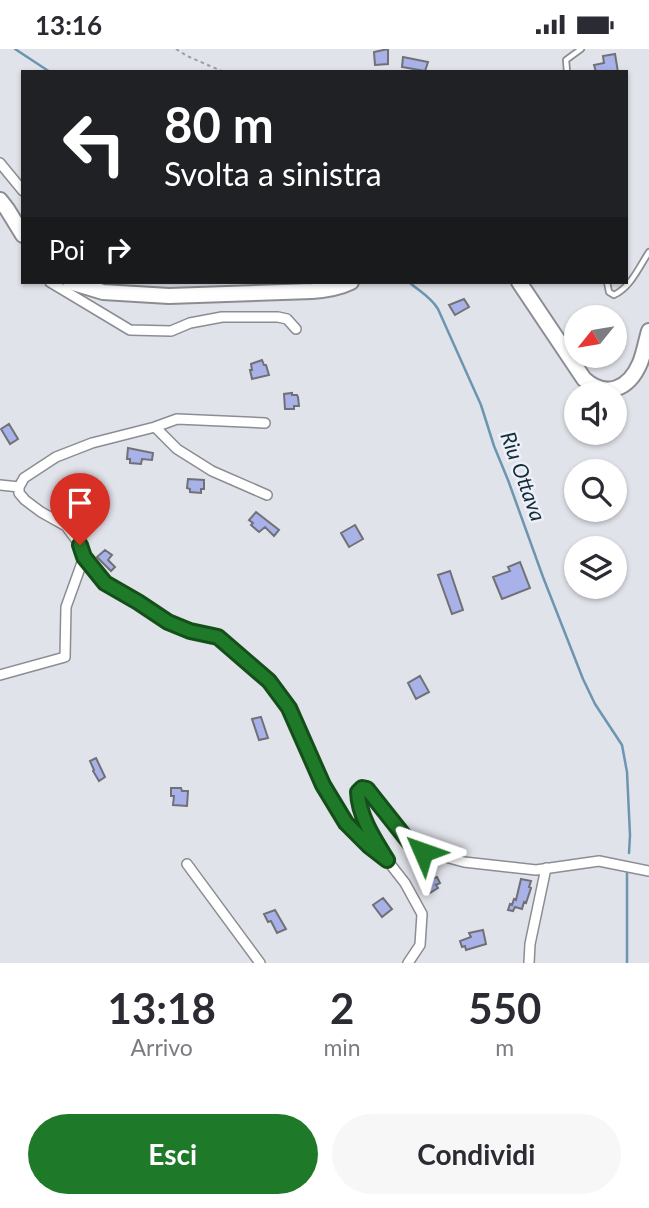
<!DOCTYPE html>
<html lang="it">
<style>
:root{--surface:#fff;--page:#f7f7f7;--text:#2b2b33;--muted:#7c7c81;--accent:#1e7928}
body{margin:0;font-family:Lato,sans-serif;background:var(--page);color:var(--text);height:100vh;display:flex;flex-direction:column;font-size:26px;white-space:nowrap}
*{box-sizing:border-box;margin:0}
p{font-size:23px;color:var(--muted)}
.icon{flex:none;width:38px;height:38px;fill:none;stroke:currentColor;stroke-width:2;stroke-linecap:round;stroke-linejoin:round}
.map{position:relative;height:914px;overflow:hidden}
.panel{display:flex;flex-direction:column;background:var(--surface);flex:1}
.panel>*{flex:none}
.top-card{position:absolute;left:21px;top:21px;width:607px;height:214px;border-radius:0px;box-shadow:0 2px 5px #0004;background:#202124;color:#fff;overflow:hidden}
.needle{width:46px;rotate:240deg}
.fabs{position:absolute;left:564px;top:256px;display:grid;gap:14px}
.fabs a{display:grid;place-items:center;width:63px;height:63px;border-radius:50%;background:var(--surface);box-shadow:0 2px 5px #0004;font-size:35px}
.pin{position:absolute;display:grid;place-items:center;width:60px;height:60px;color:#fff;margin:-72px -30px;border-radius:50% 50% 50% 0;rotate:-45deg;box-shadow:0 0 7px #0007}
.pin .icon{rotate:45deg}
.me{position:absolute;width:77px;margin:-38px;rotate:313deg;stroke-linejoin:round;filter:drop-shadow(0 0 5px #0008)}
.turn{display:flex;align-items:center;gap:24px;height:147px;padding:0 28px;font-size:32px}
.turn .icon{width:91px;height:91px;stroke-width:2.5}
.turn b{display:block;font-size:49px;line-height:60px}
.then{display:flex;align-items:center;height:66px;padding:0 28px;background:#0003;gap:14px;font-size:26px}
.eta{display:flex;justify-content:space-evenly;align-items:center;height:119px;text-align:center}
.eta b{font-size:42px;font-weight:700;line-height:49px}
.button{display:flex;gap:14px;margin-top:auto;padding:14px 28px}
.button a{flex:1;height:80px;border-radius:42px;background:var(--accent);color:#fff;font-size:28px;font-weight:700;line-height:80px;text-align:center}
.button a+a{background:var(--page);color:var(--text)}
.status{display:flex;justify-content:space-between;align-items:center;height:49px;padding:0 35px;background:var(--surface);direction:ltr}
.status svg{height:19px;fill:currentColor}
.map>svg:first-child{display:block}
.lines{fill:none;stroke-linecap:round;stroke-linejoin:round}
.stream{stroke:#6c95af;stroke-width:2.5}
.building{fill:#a9b2e8;stroke:#707177;stroke-width:2}
.service-casing{stroke:#8c8d93;stroke-width:8}
.minor-casing{stroke:#8c8d93;stroke-width:12}
.primary-casing{stroke:#8c8d93;stroke-width:18}
.path{stroke:#9a9ca1;stroke-width:2;stroke-dasharray:3.5 3.5;stroke-linecap:butt}
.service{stroke:#fff;stroke-width:4.5}
.minor{stroke:#fff;stroke-width:9}
.primary{stroke:#fff;stroke-width:14}
.route-casing{stroke:#144f1a;stroke-width:18}
.route{stroke:#1e7928;stroke-width:12}
.labels{text-anchor:middle;dominant-baseline:central;stroke-width:5;stroke-linejoin:round;paint-order:stroke}
.water-label{font-size:21px;font-style:italic;fill:#122c3c;stroke:#eef0f7}
</style>
<div class="status"><b>13:16</b><svg viewBox="0 0 49 12"><path d="M0 12V9h3v3zM5 12V6h3v6zM10 12V3h3v9zM15 12V0h3v12zM26 1h20v11H26zM47 4h2v5h-2z"/></svg></div>
<div class="map">
<svg width="649" height="914" viewBox="0 0 649 914">
<rect width="100%" height="100%" fill="#e1e3ea"/>
<g class="lines">
<path class="stream" d="M15,0L50,23
M409,233C420,243 430,247 438,260L481,356L494,397L508,431L543,528L583,630L595,655L622,696L627,723L630,786L629,804
M627,820V914"/>
</g>
<path class="building" d="M388,0V15L375,16L374,3Z
M615,5L618,23H596L594,16L604,14L603,7Z
M403,8L428,13L425,22L402,18Z
M464,250L469,258L455,266L449,256Z
M262,311L264,316H266L269,326L252,330L250,321H252L251,315Z
M292,344V346H297L298,348L299,357H294V360H285L284,345Z
M9,375L18,390L10,395L1,380Z
M128,399L153,404L152,411L142,410L141,415L130,414V410H127Z
M188,430L204,431V440H201V444L190,443V440L187,439Z
M256,463L279,481L274,487L265,478L259,483L251,476L253,474L249,471Z
M355,476L363,490L349,498L341,484Z
M105,501L112,506L108,511L115,518L111,522L97,508Z
M520,513L530,539L502,550L493,528L510,522L508,518Z
M450,522L463,561L452,565L438,526Z
M420,627L429,643L416,650L408,634Z
M261,668L268,689L259,691L252,670Z
M96,709L105,728L99,732L93,722L94,721L90,712Z
M171,739H181L182,742H188L187,757L173,756L174,747H171Z
M428,825L432,830L437,828L440,834L436,836L438,839L430,844L421,830Z
M521,830L531,832L529,838L531,839L526,854L524,853L522,860L515,858L513,862L508,861L510,855L512,856L514,850L516,851Z
M383,849L392,860L382,868L373,856Z
M275,861L286,880L277,884L271,872L268,873L264,865Z
M483,881L486,895L466,901L465,897L462,898L460,892L471,888L469,884Z"/>
<g class="lines">
<defs>
<path id="service" d="M567,23L566,11L581,0
M607,233L609,243L614,246C631,238 639,218 649,203"/>
<path id="minor" d="M0,114L23,142
M50,233L130,281L171,282L190,274L222,268H278L287,270L296,280
M265,374L177,370L155,378L92,394L56,408L24,429L19,438V444L25,451L41,463L66,477L80,496L84,508L105,534L138,553L168,573L190,582L218,588L269,632L289,659L322,736L346,774L369,797L387,811
M155,378L177,400L212,422L267,446
M0,436L19,438
M0,626L65,608L66,558L84,508
M187,815L260,914
M408,914L420,896L422,865L405,834L387,811L367,777L359,756L358,743L362,739L367,740L409,793L423,802L464,813L536,821L599,812L649,822
M529,914L530,895L546,819"/>
<path id="primary" d="M0,151L7,160L23,186
M70,233L103,243L169,247L312,242C326,241 339,239 351,233
M519,233L584,330C606,350 629,340 640,314C644,304 646,292 649,282"/>
</defs>
<use href="#service" class="service-casing"/>
<use href="#minor" class="minor-casing"/>
<use href="#primary" class="primary-casing"/>
<path class="path" d="M176,0L187,7L224,23"/>
<use href="#service" class="service"/>
<use href="#minor" class="minor"/>
<use href="#primary" class="primary"/>
</g>
<g class="lines">
<defs>
<path id="route" d="M80,496L84,508L105,534L138,553L168,573L190,582L218,588L269,632L289,659L323,736L346,774L369,797L387,811C374,790 359,768 358,743L362,739L367,740L409,793L423,803"/>
</defs>
<use href="#route" class="route-casing"/>
<use href="#route" class="route"/>
</g>
<g class="labels">
<g class="water-label">
<text transform="translate(524 427) rotate(70)">Riu Ottava</text>
</g>
</g>
</svg>
<div class="fabs">
<a><svg class="needle" viewBox="-14 -14 28 28"><path d="M0-13l5 13h-10z" fill="#e53935"/><path d="M0 13l5-13h-10z" fill="#7c7c81"/></svg></a>
<a><svg class="icon" aria-label="sound" viewBox="0 0 24 24"><path d="M4 9h4l5-4v14l-5-4H4zM17 9q2 3 0 6"/></svg></a>
<a><svg class="icon" aria-label="search" viewBox="0 0 24 24"><circle cx="10" cy="10" r="6"/><path d="M15 15l6 6"/></svg></a>
<a><svg class="icon" aria-label="layers" viewBox="0 0 24 24"><path d="M12 4l9 5-9 5-9-5zM3 14l9 5 9-5"/></svg></a>
</div>
<div class="pin" style="left:80px;top:496px;background:#d93025"><svg class="icon" aria-label="arrive" viewBox="0 0 24 24"><path d="M6 21V4h12l-3 4 3 4H6"/></svg></div>
<svg class="me" style="left:423px;top:803px" viewBox="-20 -20 40 40"><path d="M0-17L14 15 0 8-14 15z" fill="#1e7928" stroke="#fff" stroke-width="4"/></svg>
<div class="top-card">
<div class="turn"><svg class="icon" aria-label="left" viewBox="0 0 24 24"><path d="M17 20v-9H6M10 6l-5 5 5 5"/></svg><div><b>80 m</b>Svolta a sinistra</div></div>
<div class="then">Poi<svg class="icon" aria-label="right" viewBox="0 0 24 24"><path d="M7 20v-9h11M14 6l5 5-5 5"/></svg></div>
</div>
</div>
<section class="panel">
<div class="eta">
<div><b>13:18</b><p>Arrivo</p></div>
<div><b>2</b><p>min</p></div>
<div><b>550</b><p>m</p></div>
</div>
<div class="button"><a>Esci</a><a>Condividi</a></div>
</section>
